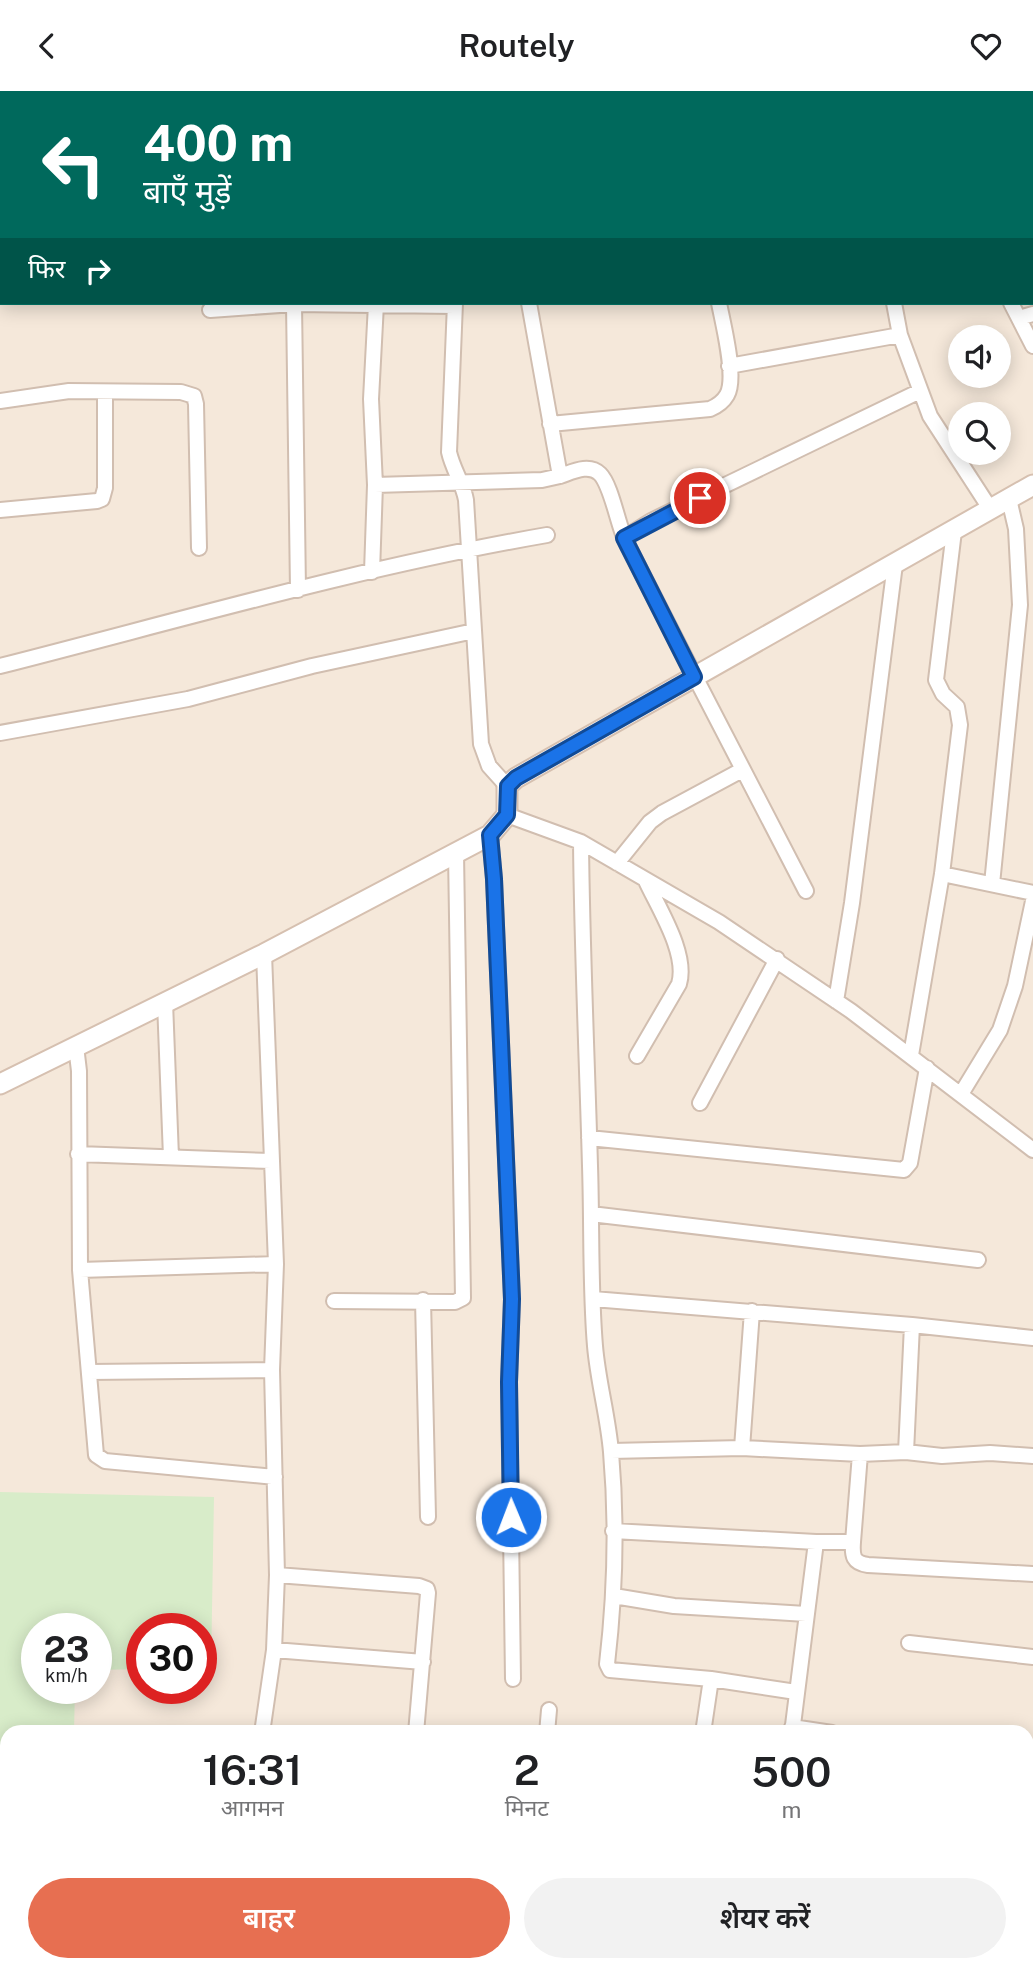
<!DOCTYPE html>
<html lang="hi">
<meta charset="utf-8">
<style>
:root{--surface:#fff;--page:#f2f2f2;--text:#202124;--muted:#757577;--accent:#e76f51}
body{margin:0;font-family:"Public Sans","Noto Sans Devanagari",sans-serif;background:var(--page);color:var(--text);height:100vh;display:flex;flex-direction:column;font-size:26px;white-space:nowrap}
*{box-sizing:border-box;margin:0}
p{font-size:23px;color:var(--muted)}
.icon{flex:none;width:38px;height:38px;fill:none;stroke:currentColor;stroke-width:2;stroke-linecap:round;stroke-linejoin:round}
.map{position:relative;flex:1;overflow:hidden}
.panel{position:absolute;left:0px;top:1634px;width:1034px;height:247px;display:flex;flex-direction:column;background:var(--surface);border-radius:21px 21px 0 0;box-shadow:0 4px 18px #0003}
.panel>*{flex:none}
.banner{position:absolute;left:0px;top:0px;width:1034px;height:214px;box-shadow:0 4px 18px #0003;background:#00695c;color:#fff;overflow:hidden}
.tools{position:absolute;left:948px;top:234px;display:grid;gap:14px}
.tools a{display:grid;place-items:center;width:63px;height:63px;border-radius:50%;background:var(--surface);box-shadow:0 4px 18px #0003;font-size:35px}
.speed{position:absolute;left:21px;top:1522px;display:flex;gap:14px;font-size:35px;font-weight:700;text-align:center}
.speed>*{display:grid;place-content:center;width:91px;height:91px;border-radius:50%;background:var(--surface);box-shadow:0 4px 18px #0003;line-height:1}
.speed small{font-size:18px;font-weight:400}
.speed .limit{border:10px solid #d22;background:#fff;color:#111}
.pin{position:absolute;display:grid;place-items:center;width:60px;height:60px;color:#fff;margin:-30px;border:4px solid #fff;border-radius:50%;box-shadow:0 2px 7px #0007}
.me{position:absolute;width:77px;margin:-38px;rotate:359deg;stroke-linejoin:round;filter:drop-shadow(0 0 5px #0008)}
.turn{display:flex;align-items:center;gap:24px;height:147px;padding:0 28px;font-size:32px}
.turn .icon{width:91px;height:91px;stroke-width:2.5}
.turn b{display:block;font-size:49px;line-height:60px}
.then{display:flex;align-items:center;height:66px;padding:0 28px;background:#0003;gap:14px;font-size:26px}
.eta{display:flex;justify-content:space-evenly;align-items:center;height:119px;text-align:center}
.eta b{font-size:42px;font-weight:600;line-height:49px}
.primary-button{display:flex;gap:14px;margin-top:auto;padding:14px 28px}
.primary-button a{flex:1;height:80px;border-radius:42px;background:var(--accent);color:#fff;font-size:28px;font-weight:600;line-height:80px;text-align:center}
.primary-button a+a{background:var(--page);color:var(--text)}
header{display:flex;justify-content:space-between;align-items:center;height:91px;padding:0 28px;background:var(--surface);font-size:32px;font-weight:600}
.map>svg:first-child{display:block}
.residential{fill:#f5e8da;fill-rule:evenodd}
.grass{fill:#d8ecc9}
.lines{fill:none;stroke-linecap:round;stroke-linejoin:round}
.street-casing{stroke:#d1beb0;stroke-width:18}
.secondary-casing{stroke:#d6c0b0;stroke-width:23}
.street{stroke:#fff;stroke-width:14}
.secondary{stroke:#fff;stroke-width:19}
.route-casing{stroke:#114b97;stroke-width:18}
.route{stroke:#1a73e8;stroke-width:12}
</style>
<header><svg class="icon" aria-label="back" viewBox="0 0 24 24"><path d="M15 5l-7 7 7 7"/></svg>Routely<svg class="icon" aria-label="heart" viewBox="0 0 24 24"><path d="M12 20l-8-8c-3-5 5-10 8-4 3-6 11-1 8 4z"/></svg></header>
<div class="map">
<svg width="1033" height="1881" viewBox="0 0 1033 1881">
<rect width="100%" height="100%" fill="#fdf6ec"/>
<path class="residential" d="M0,0H1033V1881H0ZM2,2H1032V212H2ZM961,247H999V285H961ZM961,324H999V362H961ZM37,1538H96V1598H37ZM142,1538H201V1598H142ZM7,1642H1027V1874H7Z"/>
<path class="grass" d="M0,1401L214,1406L211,1576H201V1538H142V1578L96,1579V1538H37V1598H75L74,1641L7,1642V1713H0Z"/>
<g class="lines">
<defs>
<path id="street" d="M468,0V2
M686,0L687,2
M829,0L830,2
M48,2V0
M236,2L264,0
M1032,44H1033
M0,81H2
M1032,167H1033
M455,212L449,361C453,379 463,392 466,409L481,653L489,675L507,695
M529,212L560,385C572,381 589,372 600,383C612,395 618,436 627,453C686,569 746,685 806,800
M894,212L900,244L930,325L991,419
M1011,212L1033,255
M294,213L298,499
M210,219L294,213L455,215
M1019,227L1033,223
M729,275L900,244
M0,310L69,300L181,301L194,305L196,313L199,457
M550,333L710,318C717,315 723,311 727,304C737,287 723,233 719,212
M375,394L542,389L560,385
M0,419L97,410L102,408L105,397V301
M624,447L651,430L920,300
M372,481L375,394L371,308L376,213
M0,575C181,529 362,476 547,444
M0,642L188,608L312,575L474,540
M507,724L581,751L719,831L851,920L1033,1059
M490,744L494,788L512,1208L509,1291L513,1588
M581,751C582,859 587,967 590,1075C592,1135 590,1195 595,1255C598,1291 608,1325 611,1361C617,1430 615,1504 607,1573L610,1579L711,1588L796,1601
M617,772L650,731L662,722L742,679
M942,783L1033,802
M992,793L1020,514L1016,438L1009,408
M836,910L852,812L895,473
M165,911L171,1066
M76,955L79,980L80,1179L96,1364L105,1370L275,1386
M911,964L942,783L960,634L957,616L943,603L936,589L954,440
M637,965L679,893C688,863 659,818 646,790
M961,1003L1000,939L1015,895L1033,810
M700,1012L777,868
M589,1047L904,1079L910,1072L927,977
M78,1063L271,1070
M591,1123L978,1169
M80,1179L276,1173
M593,1208L912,1234L1033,1247
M423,1209L428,1426
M334,1210L455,1211L463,1207L456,762
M89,1281L272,1279
M742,1357L752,1220
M611,1360L742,1357L860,1363L906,1361L942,1365L990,1362L1033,1365
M906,1361L912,1234
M860,1363L853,1451C852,1465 853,1472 868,1474L1033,1483
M613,1440L816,1451H853
M277,1484L419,1495L427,1498L428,1502L416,1642
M614,1505L674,1515L806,1523
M909,1552L1033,1566
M274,1559L423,1571
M792,1636L832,1642
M262,1642L274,1559L277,1484L272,1279L276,1173L264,863
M547,1642L549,1619
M703,1642L711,1588
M792,1642L816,1451
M0,1749L7,1750
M601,1874L608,1881
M156,1881L157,1874
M241,1881L242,1874
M325,1881V1874
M391,1881L392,1874
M457,1881V1874
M511,1881L513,1874
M681,1881L682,1874
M770,1881L771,1874
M1031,1881L1033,1867"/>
<path id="secondary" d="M0,993L264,863L490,744L507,724V695L516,687L1033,394"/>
</defs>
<use href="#street" class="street-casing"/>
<use href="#secondary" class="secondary-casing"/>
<use href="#street" class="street"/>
<use href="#secondary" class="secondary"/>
</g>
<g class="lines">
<defs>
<path id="route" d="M511,1426L509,1291L512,1208L494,788L490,744L507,724L508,695L516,687L694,586L624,447L700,407"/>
</defs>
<use href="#route" class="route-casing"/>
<use href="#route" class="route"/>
</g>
</svg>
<div class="tools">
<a><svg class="icon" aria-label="sound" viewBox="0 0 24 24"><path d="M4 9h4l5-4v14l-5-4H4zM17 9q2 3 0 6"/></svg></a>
<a><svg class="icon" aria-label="search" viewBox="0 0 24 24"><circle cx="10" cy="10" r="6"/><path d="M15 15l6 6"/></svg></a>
</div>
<div class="speed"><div>23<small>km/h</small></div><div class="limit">30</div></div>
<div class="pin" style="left:700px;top:407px;background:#d93025"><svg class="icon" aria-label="arrive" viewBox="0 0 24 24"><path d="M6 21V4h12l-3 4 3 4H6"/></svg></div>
<svg class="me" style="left:511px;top:1426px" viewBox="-20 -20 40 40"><circle r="17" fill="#1a73e8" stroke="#fff" stroke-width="3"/><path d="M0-11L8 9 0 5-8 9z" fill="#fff"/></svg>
<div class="banner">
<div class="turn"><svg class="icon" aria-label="left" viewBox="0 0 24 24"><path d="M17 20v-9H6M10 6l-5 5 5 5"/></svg><div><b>400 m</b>बाएँ मुड़ें</div></div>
<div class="then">फिर<svg class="icon" aria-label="right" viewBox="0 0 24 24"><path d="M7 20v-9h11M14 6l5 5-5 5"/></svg></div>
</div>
<section class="panel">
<div class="eta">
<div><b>16:31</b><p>आगमन</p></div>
<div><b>2</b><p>मिनट</p></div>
<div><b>500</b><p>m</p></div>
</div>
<div class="primary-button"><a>बाहर</a><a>शेयर करें</a></div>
</section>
</div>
